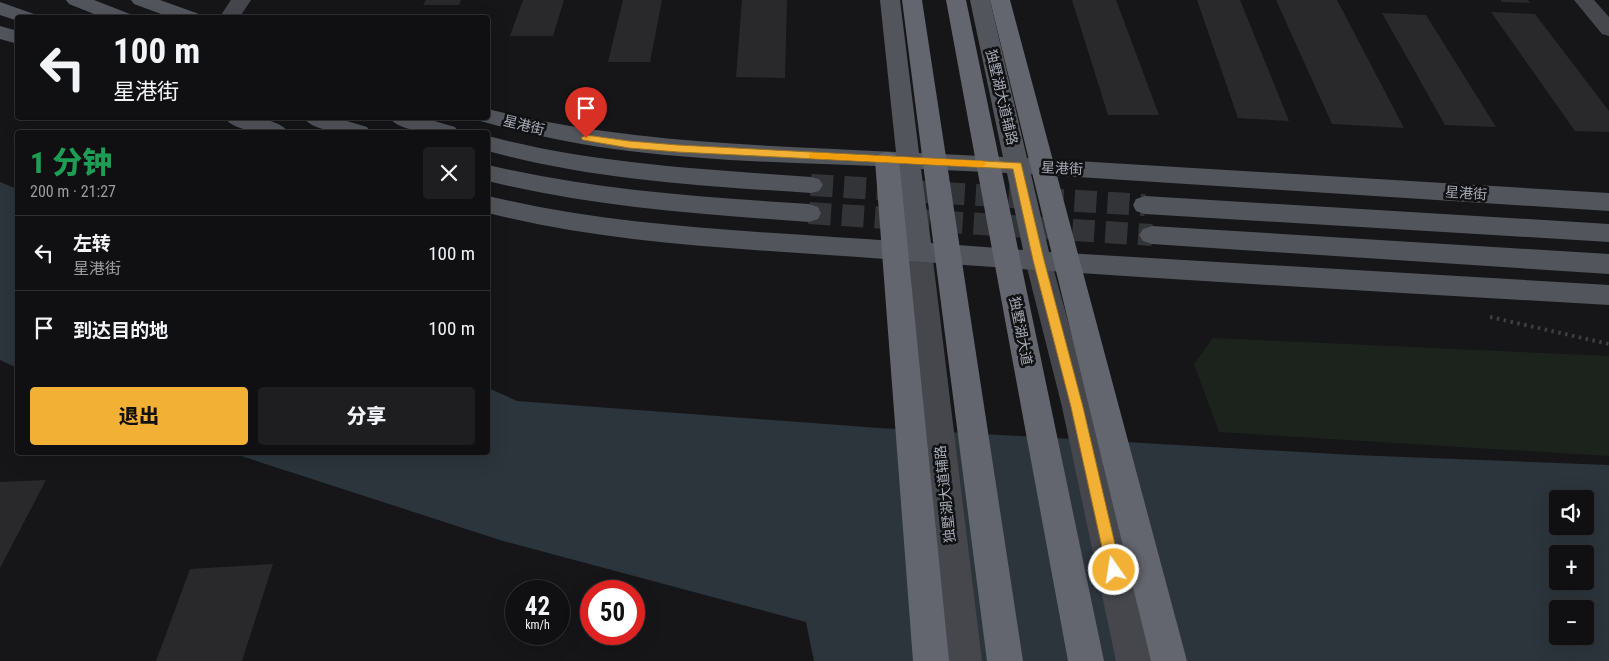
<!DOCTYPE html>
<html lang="zh">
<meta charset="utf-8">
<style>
:root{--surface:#101012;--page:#1e1e20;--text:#f1f3f6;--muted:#9c9d9f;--line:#303032;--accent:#f2b134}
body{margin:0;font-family:"Roboto Condensed","Noto Sans SC",sans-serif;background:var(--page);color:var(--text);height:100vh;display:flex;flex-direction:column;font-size:19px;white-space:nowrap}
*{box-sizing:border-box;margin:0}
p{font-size:16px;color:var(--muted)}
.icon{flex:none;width:28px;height:28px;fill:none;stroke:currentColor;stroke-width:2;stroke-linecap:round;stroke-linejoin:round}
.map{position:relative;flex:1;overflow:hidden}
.drawer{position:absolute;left:15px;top:130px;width:475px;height:325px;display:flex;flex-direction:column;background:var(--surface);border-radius:5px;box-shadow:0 5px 20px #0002,0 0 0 1px var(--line)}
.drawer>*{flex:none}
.guide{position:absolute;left:15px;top:15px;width:475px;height:105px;border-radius:5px;box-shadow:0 5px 20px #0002,0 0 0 1px var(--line);background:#101012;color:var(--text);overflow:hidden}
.tools{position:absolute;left:1549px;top:490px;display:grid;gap:10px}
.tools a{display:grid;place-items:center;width:45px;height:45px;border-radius:5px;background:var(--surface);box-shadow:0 5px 20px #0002,0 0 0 1px var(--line);font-size:25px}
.speed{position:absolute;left:505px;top:580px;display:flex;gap:10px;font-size:25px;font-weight:700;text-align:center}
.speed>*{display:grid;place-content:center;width:65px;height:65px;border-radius:50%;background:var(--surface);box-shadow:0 5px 20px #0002,0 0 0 1px var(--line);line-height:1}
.speed small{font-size:12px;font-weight:400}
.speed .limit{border:8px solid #d22;background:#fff;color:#111}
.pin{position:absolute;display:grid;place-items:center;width:42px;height:42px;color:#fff;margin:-51px -21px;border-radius:50% 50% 50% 0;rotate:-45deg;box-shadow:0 0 5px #0007}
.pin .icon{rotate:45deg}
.me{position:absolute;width:55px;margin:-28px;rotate:347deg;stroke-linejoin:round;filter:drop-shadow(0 0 4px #0008)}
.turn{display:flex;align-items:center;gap:18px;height:105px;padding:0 15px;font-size:22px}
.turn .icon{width:65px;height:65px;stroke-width:2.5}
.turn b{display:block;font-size:35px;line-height:42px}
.round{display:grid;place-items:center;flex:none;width:52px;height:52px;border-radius:5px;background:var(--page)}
.overview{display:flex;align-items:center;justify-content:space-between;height:85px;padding:0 15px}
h1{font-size:30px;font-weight:800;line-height:38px;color:#1e9e55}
.primary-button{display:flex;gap:10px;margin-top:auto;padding:10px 15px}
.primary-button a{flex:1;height:58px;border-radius:5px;background:var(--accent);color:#111;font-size:20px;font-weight:800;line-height:58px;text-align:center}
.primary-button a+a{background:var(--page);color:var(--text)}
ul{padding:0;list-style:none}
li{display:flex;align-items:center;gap:15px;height:75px;padding:0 15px;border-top:1px solid var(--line)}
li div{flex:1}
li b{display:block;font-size:19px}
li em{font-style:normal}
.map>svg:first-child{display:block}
.green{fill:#1c231d}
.water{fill:#2c353c;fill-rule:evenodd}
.building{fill:#29292c}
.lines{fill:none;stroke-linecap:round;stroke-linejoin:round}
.primary-tunnel{stroke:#333438;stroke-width:22;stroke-dasharray:22 11;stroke-linecap:butt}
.path{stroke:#3d3f44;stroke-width:4;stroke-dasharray:2.5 4.5;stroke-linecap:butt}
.secondary{fill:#45474d;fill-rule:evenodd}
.primary{fill:#53555c;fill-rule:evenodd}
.highway{fill:#63666e;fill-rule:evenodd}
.route{fill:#f2b134;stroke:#9d7322}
.slow{fill:#f59e0b}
.labels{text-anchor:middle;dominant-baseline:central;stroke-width:5;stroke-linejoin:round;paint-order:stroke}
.street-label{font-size:14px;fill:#a8adb8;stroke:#111113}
</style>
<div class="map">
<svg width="1609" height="661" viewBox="0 0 1609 661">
<rect width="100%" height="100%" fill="#161618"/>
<path class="green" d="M1213,338L1609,356V456L1219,432L1194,364Z"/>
<path class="water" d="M0,182L17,189V368L0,360Z
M488,388L517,401L879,428L1353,455L1609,465V661H814L806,622L503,541L232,453L488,452ZM1558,499H1585V526H1558ZM1558,554H1585V581H1558ZM1558,609H1585V636H1558Z"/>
<path class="building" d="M426,0H461L459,5H423Z
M523,0H564L553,36H510Z
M623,0H662L650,62H608Z
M742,0H787L785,78L736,77Z
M1072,0H1116L1159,115H1108Z
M1197,0H1240L1289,121L1238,118Z
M1276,0H1337L1404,128L1332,124Z
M1501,0H1528L1530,3L1501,2Z
M1491,12L1535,14L1609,111V132L1575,131Z
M1382,13L1426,15L1496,127L1445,125Z
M46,480L0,568V482Z
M273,564L242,661H156L190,569Z"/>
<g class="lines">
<path class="primary-tunnel" d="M811,185L1145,205
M809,213L1152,235"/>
<path class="path" d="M1490,317L1609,344"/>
<path class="secondary" d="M231,0H251L239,18H219Z
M1574,0H1594L1609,17V36L1602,34Z
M919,243L928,245L932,252L982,661H946L906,252L910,245Z
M1038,250L1047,253L1051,260L1092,407L1152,661H1116L1062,407L1025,260L1029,253Z"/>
<path class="primary" d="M66,0H94L130,14L133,18H104L69,4Z
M131,0H160L199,14L202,18H172L134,4Z
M880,0H900L919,153L1003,157L970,0H990L1027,158L1609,193V211L1031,174L1049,252L1609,285V305C1372,291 1134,278 897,260C761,249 621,247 488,213V196C624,229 766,231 905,242L897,167C808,163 718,162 629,151C578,145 529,134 480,121L478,118H488V109C622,143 759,145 896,152ZM921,169L1007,173L1023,250L931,243Z
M0,2L34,14L37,18H18V21L0,15Z
M0,26L18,31V44L0,39Z
M225,118C241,116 279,117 288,132C272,134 235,133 225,118Z
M304,118H337L367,127L370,132C354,134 314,133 304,118Z
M390,118H424L455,127L458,132C442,134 400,133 390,118Z
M488,136C594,164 702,169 811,177L819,179L823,185L819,191L811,193C702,186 594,180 488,151Z
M488,165C594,190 701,197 809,204L818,207L821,213L818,219L809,222C701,214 593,207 488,181Z
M1145,196L1609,224V242L1145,214L1136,211L1133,205L1136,199Z
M1152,226L1609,254V274L1152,244L1143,241L1139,235L1143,229Z"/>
<path class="highway" d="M902,0H922L1023,661H987Z
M946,0H966L1104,661H1068Z
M990,0H1010L1187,661H1151Z
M887,152L895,154L899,160L949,661H913L875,160L879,154Z"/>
</g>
<path class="route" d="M586,135L629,141L678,145L1021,163L1044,260L1083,407L1121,570L1118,575L1114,577L1109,575L1107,570L1071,407L1033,260L1013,169L678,152L629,148L583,140L581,138Z"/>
<path class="slow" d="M812,153L982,161L987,164L982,167L809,158V154Z"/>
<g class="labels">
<g class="street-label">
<text transform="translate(1002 97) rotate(77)">独墅湖大道辅路</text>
<text transform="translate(524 125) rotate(14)">星港街</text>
<text transform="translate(1062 168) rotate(3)">星港街</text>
<text transform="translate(1466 193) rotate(4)">星港街</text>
<text transform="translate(1021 331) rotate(79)">独墅湖大道</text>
<text transform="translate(945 494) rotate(-96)">独墅湖大道辅路</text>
</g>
</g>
</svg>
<div class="tools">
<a><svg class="icon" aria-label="sound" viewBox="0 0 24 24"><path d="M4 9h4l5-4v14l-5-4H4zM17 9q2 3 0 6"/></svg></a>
<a>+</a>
<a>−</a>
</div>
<div class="speed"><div>42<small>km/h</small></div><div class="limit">50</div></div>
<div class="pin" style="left:586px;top:138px;background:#d93025"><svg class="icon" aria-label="arrive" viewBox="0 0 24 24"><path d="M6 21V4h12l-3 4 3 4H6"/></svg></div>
<svg class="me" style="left:1114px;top:570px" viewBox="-20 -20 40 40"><circle r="17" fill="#f2b134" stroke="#fff" stroke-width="3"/><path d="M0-11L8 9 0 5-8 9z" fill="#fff"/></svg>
<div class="guide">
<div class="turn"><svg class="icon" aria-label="left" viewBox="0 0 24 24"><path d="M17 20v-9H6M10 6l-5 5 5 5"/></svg><div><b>100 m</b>星港街</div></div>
</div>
<section class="drawer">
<div class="overview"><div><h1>1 分钟</h1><p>200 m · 21:27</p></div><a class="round"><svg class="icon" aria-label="close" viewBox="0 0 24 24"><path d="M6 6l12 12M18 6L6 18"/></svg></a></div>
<ul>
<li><svg class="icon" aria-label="left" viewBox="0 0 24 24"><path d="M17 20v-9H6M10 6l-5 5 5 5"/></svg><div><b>左转</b><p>星港街</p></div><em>100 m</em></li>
<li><svg class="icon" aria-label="arrive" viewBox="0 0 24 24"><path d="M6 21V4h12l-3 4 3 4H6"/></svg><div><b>到达目的地</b></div><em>100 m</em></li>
</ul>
<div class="primary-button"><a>退出</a><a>分享</a></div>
</section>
</div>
